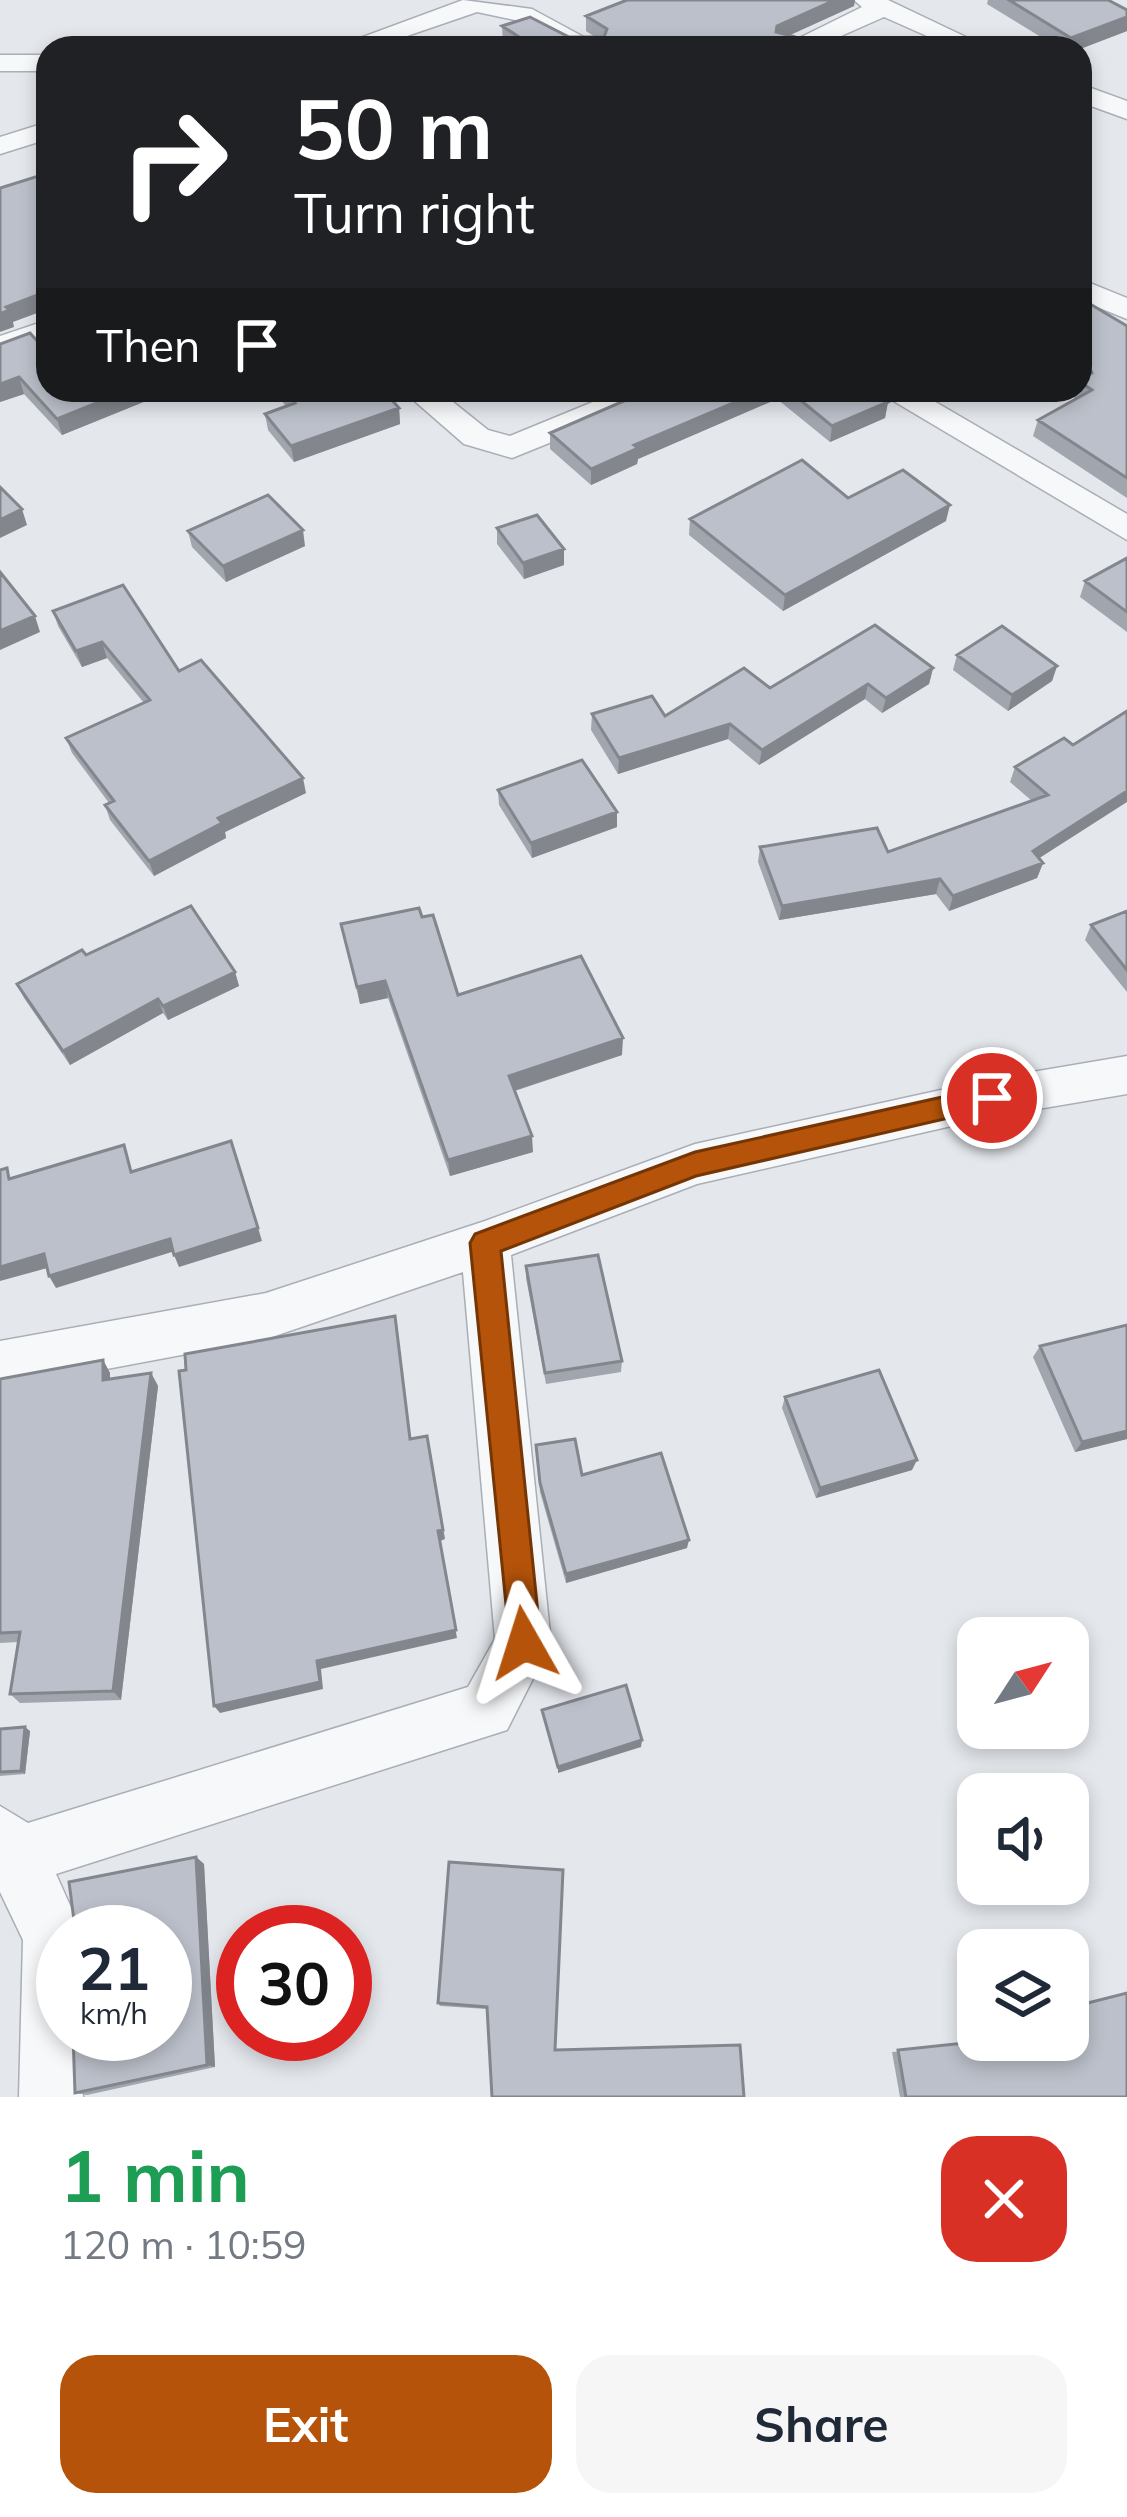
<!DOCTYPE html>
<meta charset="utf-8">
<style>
:root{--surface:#fff;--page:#f6f6f7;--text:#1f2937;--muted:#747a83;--accent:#b45309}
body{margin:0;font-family:Mulish,sans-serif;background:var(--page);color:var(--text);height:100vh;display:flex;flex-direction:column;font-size:45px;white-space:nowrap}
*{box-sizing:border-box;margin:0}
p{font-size:39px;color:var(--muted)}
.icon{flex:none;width:66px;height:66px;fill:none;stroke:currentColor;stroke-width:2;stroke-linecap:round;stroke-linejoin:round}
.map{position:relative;height:2097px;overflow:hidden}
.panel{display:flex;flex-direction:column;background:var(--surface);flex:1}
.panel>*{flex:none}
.guide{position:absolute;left:36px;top:36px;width:1056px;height:366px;border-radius:36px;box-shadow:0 6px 18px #0003;background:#202124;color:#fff;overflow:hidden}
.needle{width:78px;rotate:54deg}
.fabs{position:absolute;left:957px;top:1617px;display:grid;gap:24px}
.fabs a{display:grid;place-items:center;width:132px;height:132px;border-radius:24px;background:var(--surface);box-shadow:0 6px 18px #0003;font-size:60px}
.speed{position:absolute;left:36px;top:1905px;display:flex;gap:24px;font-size:60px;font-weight:700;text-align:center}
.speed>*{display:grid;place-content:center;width:156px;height:156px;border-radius:50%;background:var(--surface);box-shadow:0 6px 18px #0003;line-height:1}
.speed small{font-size:30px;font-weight:400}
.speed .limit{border:18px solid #d22;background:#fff;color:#111}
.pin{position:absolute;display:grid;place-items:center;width:102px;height:102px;color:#fff;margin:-51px;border:6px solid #fff;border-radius:50%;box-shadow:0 3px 12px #0007}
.me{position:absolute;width:132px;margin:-66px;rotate:354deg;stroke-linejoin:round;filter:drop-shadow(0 0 9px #0008)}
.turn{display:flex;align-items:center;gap:42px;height:252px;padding:0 60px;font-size:54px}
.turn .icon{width:156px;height:156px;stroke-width:2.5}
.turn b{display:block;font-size:84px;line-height:102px}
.then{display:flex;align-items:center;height:114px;padding:0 60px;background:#0003;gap:24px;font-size:45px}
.round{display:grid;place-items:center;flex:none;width:126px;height:126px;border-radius:36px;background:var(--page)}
.summary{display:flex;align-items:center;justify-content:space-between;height:204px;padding:0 60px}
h1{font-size:72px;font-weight:700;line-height:90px;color:#1e9e55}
.action{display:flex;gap:24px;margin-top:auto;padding:24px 60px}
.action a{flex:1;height:138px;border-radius:36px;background:var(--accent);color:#fff;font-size:48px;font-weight:700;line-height:138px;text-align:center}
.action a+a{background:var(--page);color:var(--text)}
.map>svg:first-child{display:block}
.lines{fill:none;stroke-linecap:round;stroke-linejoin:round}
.minor-casing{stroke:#a9aeb7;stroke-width:3}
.minor{fill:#f7f8fa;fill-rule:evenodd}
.wall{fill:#a1a5ae}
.shaded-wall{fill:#83868d}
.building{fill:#bbc0ca;stroke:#83868d;stroke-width:3}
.route{fill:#b45309;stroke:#753606;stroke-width:3}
</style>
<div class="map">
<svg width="1127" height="2097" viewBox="0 0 1127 2097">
<rect width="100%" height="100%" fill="#e4e7ec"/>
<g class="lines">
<defs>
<path id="minor" d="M463,0L532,9L604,48H571L515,20L477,12L372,48H333Z
M854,0H888L989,48H954L884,17L814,48H779L862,7Z
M0,55H48V71H0Z
M1080,84L1127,101V119L1080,102Z
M48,122V139L0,154V137Z
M1080,279L1127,298V319L1080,300Z
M48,320V340L0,357V336Z
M402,390H438L488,430L510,436L622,390H667L663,397L512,458L464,444Z
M875,390H915L1127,514V540Z
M1127,1056V1094L991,1117L697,1184L511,1255L551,1643L507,1730L56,1874L82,1932H63V2034H81L83,2097H19L23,1940L0,1892V1806L28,1823L468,1687L495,1639L463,1272L266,1339L0,1389V1341L266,1293L485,1221L695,1144L991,1079Z"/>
</defs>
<use href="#minor" class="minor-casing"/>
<use href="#minor" class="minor"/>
</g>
<path class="wall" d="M627,0H855L854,6L789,35L814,48H512L503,42L502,26L569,37H595L586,31V16Z
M988,0H1108L1127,31L1080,49L1059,48L987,4Z
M1080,298L1127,326V498L1033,436L1038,420L1076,399L1073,397L1075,390H1080V380L1082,379L1080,374Z
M0,344L48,390H173L62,435L24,394L0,402Z
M272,390H383L399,408L400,424L294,462L268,430L265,414L286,406Z
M649,390H874L888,402L885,418L830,442L777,399L638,459L637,464L591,485L550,449V433Z
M848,498L946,521L783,611L689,535L690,519Z
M497,528L564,565L524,579L497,544Z
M188,531L305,546L226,582L192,547Z
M1127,558V632L1080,597L1085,581Z
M53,611L179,671L306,793L225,832L226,838L154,876L110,820L105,805L109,803L72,753L66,738L144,703L107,658L82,667L58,626Z
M957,655L1057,666L1052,681L1008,711L953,670Z
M933,668L929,684L882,713L865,699L759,765L728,739L618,774L591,730L592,714L665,716L770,688Z
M1064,738L1039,858L1043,863L1037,878L949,911L936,894L779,920L758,862L760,847L888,852L1032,801L1010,782L1015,767Z
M498,790L617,827L532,858L499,805Z
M1127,911V992L1085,940L1091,925Z
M341,924L458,995L622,1055L515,1091L533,1152L450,1176L388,998L360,1004Z
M86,955L235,972L239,986L168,1020L163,1013L70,1065L24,998L17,984Z
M526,1266L622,1361L621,1372L546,1384L526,1278Z
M1040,1346L1127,1439L1075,1452L1033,1357Z
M103,1360L110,1373V1379L151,1373L158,1386L121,1700L20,1703L10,1694L18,1642L0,1643V1379Z
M785,1397L912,1470L816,1498L782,1408Z
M536,1445L582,1475L687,1548L566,1583L540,1492Z
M0,1729L30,1731L25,1774L0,1776Z
M196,1857L204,1864L215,2067L87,2095L75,2093Z
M563,1870L492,2097L487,2009L440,2006L438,2003Z
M1068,2040L1127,2097H900L892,2052Z"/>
<path class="shaded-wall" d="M835,0H855L854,6L775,42L777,26Z
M1127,17V31L1080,49L1069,48L1071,38Z
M48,291V309L13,322L14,327L0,332V314L6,307Z
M19,377L24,394L0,402V384Z
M129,390H173L62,435L57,419Z
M764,390H779L777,399L638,459L637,464L591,485V469L634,445Z
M888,402L885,418L830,442L832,426Z
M399,408L400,424L294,462L291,446Z
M950,505L946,521L783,611L785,595Z
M22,509L27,525L0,538V520Z
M303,530L305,546L226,582L223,566Z
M564,549V565L524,579L523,563Z
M35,616L40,632L0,650V631Z
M102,642L107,658L82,667L76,651Z
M1057,666L1052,681L1008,711L1012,695Z
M933,668L929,684L882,713L886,698Z
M868,684L865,699L759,765L762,750Z
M730,724L728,739L618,774L619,758Z
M303,778L306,793L225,832L226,838L154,876L149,861L218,818Z
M1127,791V802L1027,866L1033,851Z
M617,812V827L532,858L531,843Z
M1043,863L1037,878L949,911L953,896Z
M940,879L936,894L779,920L782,906Z
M235,972L239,986L168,1020L163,1006Z
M385,981L388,998L360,1004L357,987Z
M158,999L163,1013L70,1065L63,1051Z
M623,1038L622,1055L510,1092L509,1076Z
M532,1136L533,1152L450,1176L448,1160Z
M236,1154L262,1241L179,1267L174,1255Z
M170,1239L175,1251L56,1288L49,1276Z
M44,1254L51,1267L0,1281V1267Z
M103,1360L110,1373V1392L103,1380Z
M151,1373L158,1386L121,1700L113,1691Z
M1127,1431V1439L1075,1452L1082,1442Z
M427,1436L445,1539L440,1541L457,1638L321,1669L323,1689L220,1713L214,1706L317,1661L438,1531Z
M917,1460L912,1470L816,1498L820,1488Z
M689,1540L687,1548L566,1583V1574Z
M25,1727L30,1731L25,1774L21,1771Z
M642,1740L641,1747L558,1773V1767Z
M196,1857L204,1864L215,2067L207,2065Z"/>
<path class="building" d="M627,0H835L777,26L776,32L795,37L814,48H536L502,26L530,17L569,37H604L607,29L586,16Z
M1009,0H1108L1127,10V17L1071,38Z
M48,173V291L6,307L9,310L0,314V188Z
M1080,298L1127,326V478L1038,420L1092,390L1080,382V380L1092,373L1080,348Z
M30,333L48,353V390H129L57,419L19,377L0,384V344Z
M283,390H383L399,408L291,446L265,414L295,403Z
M649,390H764L634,445L638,448L591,469L550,433Z
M788,390H874L888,402L832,426Z
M802,460L848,498L903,470L950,505L785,595L690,519Z
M0,487L22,509L0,520Z
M268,495L303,530L223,566L188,531Z
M537,515L564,549L523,563L497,528Z
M1127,558V612L1085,581Z
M0,572L35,616L0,631Z
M123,585L179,671L201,660L303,778L218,818L222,823L149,861L105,805L114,801L66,738L150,700L102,642L76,651L53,611Z
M875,625L933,668L886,698L868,684L762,750L730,724L619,758L592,714L652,696L665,716L744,668L770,688Z
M1002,626L1057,666L1012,695L957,655Z
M1127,711V791L1033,851L1043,863L953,896L940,879L782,906L760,847L877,828L888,852L1048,795L1015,767L1064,738L1073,745Z
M582,760L617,812L531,843L498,790Z
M191,906L235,972L163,1006L158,999L63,1051L17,984L82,950L86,955Z
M419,908L422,917L433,915L458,995L581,956L623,1038L509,1076L532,1136L448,1160L385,981L357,987L341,924Z
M1127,911V970L1091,925Z
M231,1141L258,1228L174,1255L170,1239L49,1276L44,1254L0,1267V1170L7,1168L9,1179L124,1145L131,1172Z
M598,1255L622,1361L545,1373L526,1266Z
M395,1316L410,1439L427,1436L443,1530L438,1531L456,1630L317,1661L320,1682L214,1706L179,1371L186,1370L185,1354Z
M1127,1325V1431L1082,1442L1040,1346Z
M103,1360V1380L151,1373L113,1691L10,1694L20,1632L0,1633V1379Z
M879,1370L917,1460L820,1488L785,1397Z
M575,1439L582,1475L661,1453L689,1540L566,1574L540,1483L536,1445Z
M626,1685L642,1740L558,1767L542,1710Z
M25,1727L21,1771L0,1772V1729Z
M196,1857L207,2065L75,2093L73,2034H165V1932H69L75,1928L69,1882Z
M449,1862L563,1870L555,2050L740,2045L744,2097H492L487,2007L438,2003Z
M1127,1993V2097H906L898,2050L993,2040H1068V2008Z"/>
<path class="route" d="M992,1086L1005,1098L1001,1106L696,1176L501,1251L541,1643L536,1655L524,1660L511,1655L470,1243L475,1234L695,1152Z"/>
</svg>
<div class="fabs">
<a><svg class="needle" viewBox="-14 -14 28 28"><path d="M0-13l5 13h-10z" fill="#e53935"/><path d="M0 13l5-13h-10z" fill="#747a83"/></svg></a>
<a><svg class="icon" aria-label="sound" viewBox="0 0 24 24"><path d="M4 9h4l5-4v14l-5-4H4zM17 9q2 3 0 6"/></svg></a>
<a><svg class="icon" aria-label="layers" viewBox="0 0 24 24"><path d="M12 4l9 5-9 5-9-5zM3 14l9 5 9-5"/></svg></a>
</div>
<div class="speed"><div>21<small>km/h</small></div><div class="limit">30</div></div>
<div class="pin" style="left:992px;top:1098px;background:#d93025"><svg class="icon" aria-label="arrive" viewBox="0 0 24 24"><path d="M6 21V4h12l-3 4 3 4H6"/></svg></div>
<svg class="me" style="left:524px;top:1643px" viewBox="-20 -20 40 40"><path d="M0-17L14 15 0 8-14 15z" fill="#b45309" stroke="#fff" stroke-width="4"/></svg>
<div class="guide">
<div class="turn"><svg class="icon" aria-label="right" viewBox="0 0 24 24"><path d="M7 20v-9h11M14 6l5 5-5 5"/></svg><div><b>50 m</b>Turn right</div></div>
<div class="then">Then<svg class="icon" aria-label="arrive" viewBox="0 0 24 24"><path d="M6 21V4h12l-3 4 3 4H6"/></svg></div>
</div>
</div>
<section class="panel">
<div class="summary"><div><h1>1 min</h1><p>120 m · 10:59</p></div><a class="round" style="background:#d93025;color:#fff"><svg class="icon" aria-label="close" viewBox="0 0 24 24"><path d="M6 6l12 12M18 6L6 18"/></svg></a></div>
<div class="action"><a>Exit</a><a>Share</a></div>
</section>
